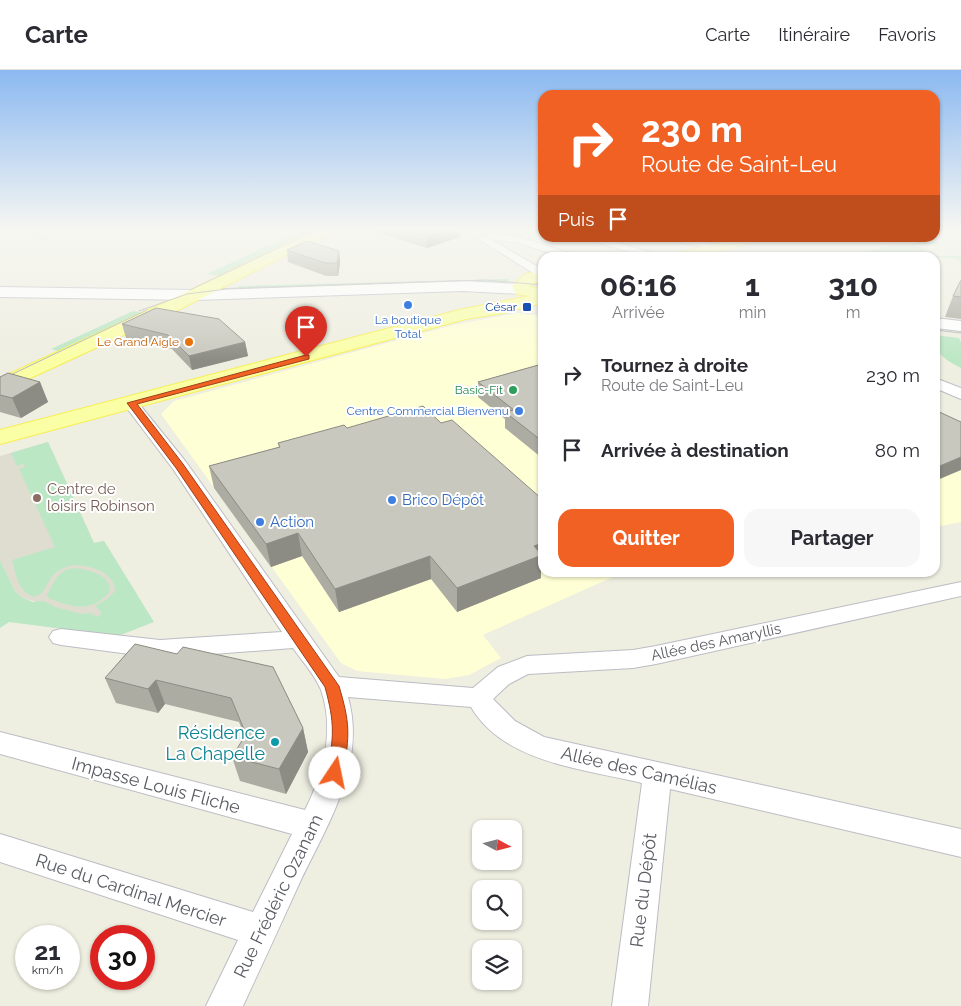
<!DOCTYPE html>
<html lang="fr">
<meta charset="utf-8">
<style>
:root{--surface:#fff;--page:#f7f7f7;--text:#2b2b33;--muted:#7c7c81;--line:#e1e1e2;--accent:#f16124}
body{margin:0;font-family:Raleway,sans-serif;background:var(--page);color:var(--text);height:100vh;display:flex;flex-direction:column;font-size:19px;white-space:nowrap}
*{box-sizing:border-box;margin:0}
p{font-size:16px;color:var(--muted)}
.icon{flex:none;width:28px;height:28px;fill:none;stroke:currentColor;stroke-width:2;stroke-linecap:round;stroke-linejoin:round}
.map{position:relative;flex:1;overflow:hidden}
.panel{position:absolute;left:538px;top:182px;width:402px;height:325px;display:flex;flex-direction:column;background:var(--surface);border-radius:15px;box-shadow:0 1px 4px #0004}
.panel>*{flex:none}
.top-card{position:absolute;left:538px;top:20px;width:402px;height:152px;border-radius:15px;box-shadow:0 1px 4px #0004;background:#f16124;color:#fff;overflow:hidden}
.needle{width:32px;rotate:97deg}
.controls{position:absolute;left:472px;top:750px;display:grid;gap:10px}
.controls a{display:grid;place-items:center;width:50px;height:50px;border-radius:10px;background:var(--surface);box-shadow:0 1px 4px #0004;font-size:25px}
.speed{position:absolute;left:15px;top:855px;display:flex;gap:10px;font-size:25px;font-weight:700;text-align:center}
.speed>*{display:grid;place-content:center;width:65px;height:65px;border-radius:50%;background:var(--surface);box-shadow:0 1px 4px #0004;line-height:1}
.speed small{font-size:12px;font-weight:400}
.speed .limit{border:8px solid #d22;background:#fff;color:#111}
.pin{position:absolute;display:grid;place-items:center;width:42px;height:42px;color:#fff;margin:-51px -21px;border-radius:50% 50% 50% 0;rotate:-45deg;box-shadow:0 0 5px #0007}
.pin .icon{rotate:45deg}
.me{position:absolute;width:55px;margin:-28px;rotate:11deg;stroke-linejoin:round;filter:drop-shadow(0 0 4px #0008)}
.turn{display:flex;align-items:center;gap:18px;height:105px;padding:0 20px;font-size:22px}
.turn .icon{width:65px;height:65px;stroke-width:2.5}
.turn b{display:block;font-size:35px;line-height:42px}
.then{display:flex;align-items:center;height:48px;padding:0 20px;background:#0003;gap:10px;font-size:19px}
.eta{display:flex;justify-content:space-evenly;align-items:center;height:85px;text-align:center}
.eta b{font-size:30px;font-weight:700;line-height:35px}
.button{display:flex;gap:10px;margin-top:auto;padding:10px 20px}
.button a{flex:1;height:58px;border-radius:15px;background:var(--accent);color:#fff;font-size:20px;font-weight:700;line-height:58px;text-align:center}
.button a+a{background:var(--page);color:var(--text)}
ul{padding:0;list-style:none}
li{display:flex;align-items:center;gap:15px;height:75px;padding:0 20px}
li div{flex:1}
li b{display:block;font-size:19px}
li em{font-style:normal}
header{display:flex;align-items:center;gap:30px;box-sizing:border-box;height:70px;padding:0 25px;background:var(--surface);border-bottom:1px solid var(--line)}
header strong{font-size:24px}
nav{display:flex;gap:28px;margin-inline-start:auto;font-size:18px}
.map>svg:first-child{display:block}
.commercial{fill:#ffffd5}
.education{fill:#deddd0}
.green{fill:#bce7c5}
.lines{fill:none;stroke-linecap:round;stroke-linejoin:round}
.minor-casing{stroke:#bcbdc4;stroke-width:2}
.tertiary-casing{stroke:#bcbdc4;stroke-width:2}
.secondary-casing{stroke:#bebfc8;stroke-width:2}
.primary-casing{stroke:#f8ee50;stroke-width:2}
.minor{fill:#fff;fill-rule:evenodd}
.tertiary{fill:#fff;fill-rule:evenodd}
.secondary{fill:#fff;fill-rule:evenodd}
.primary{fill:#faffa5;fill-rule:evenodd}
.tram{stroke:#b7b8b8;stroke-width:1}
.wall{fill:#acaca3}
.shaded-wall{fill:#8c8c85}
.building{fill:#c8c8be;stroke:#8c8c85}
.route{fill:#f16124;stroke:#9d3f17}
.shop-dot{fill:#3f7fe0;stroke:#fff;stroke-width:2}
.transit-dot{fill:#1a4fb4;stroke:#fff;stroke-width:2}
.food-dot{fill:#e8710a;stroke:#fff;stroke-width:2}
.leisure-dot{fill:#2e9e5b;stroke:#fff;stroke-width:2}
.education-dot{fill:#8d6e63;stroke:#fff;stroke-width:2}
.culture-dot{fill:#0f9aa8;stroke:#fff;stroke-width:2}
.labels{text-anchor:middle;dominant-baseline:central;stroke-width:4;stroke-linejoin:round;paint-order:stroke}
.far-transit-label{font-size:12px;fill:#164399;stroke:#fff;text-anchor:end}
.far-shop-label{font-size:12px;fill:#366cbe;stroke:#fff}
.far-food-label{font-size:12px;fill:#c56008;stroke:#fff;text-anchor:end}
.far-leisure-label{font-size:12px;fill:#27864d;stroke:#fff;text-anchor:end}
.education-label{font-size:15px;fill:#785e54;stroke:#fff;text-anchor:start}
.shop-label{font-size:15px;fill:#366cbe;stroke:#fff;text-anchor:start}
.street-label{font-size:15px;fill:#5a5c63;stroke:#fff}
.near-culture-label{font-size:18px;fill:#0d838f;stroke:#fff;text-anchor:end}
.near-street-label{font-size:18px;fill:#5a5c63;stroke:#fff}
</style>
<header>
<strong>Carte</strong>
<nav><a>Carte</a><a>Itinéraire</a><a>Favoris</a></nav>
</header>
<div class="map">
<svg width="961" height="936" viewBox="0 0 961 936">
<rect width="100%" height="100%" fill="#eeeee1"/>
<path class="commercial" d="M517,243L542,246V502L622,503L483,565L501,588L469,605L445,609L357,601L341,593L161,344L174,331L453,255Z
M935,348L961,360V452L935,457Z"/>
<path class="education" d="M48,372L94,473L104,471L138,526L93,549L23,528L15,521L0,490V386Z"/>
<path class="green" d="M0,160H71L43,170L0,162Z
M302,160H320L224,206L207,204Z
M925,170L941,173L939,176L918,174L916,176L924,179L926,182L939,186H961V192L958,189L889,184V186L867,184L870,183L867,182L895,174L904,176Z
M510,209L504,215L236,223L239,216Z
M133,241L148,244L62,282L51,279Z
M935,265L959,268L961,272V298C946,290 935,285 935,265Z
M48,372L94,473L104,471L154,552L118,566L9,552L0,558V490L15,521L23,528L33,532L44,531L55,537L82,544L90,543L97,547L102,543L95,536L107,529L115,521C116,501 81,491 66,497C62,499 58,501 55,503C48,509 44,529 32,526C18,522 15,501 12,490L55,477L19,399L25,397L24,394L17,396L11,383Z
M73,498C86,499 106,503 110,517C110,523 106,526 101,530C83,542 68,535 50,529L47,525C54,512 57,501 73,498Z"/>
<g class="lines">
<defs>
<path id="minor" d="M491,163L522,168L584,188H566L518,173L490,169L542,199V205L539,210H531L529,208L533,203L477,168L482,165L487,167Z
M587,168H601L670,188H651L589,170Z
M669,168H685L719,175L720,177L715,180L671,170Z
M935,308L961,318V329L935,318Z
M131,328L136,330L186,392L339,607L473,618L498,597L527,586L633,580L656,576L961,512V526L656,594L633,598L528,604L509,614L493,629L515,651L544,667L961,759V787L670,719L648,936H612L642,713C584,699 504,693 471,637L348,627C367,694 327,755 300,812C281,854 262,895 243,936H206L238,870L0,792V764L253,842L292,764L0,684V662L305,740C323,704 335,660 321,620C315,605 302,591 293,578L160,588L61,575L53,573L49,567L53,561L61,559L160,570L282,562L173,399L123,333L126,330Z"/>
<path id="tertiary" d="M935,248L961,251V261L935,258Z"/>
<path id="secondary" d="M463,211L521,214L527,216L529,219L527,222L521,224L463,221L195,230L0,227V217L195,220Z"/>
<path id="primary" d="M315,160H332L330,163L176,241L0,322V308L164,233Z
M737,168H758L756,171L694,188H669L671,185Z
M529,203L542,204V212L533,213L529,217L542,218V233L503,243L466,249L0,374V360L459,240L529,226L516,224L512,217L524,205Z"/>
</defs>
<use href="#minor" class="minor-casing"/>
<use href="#tertiary" class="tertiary-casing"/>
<use href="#secondary" class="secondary-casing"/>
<use href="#primary" class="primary-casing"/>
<use href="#minor" class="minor"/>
<use href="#tertiary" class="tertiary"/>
<use href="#secondary" class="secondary"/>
<use href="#primary" class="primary"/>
<path class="tram" d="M190,220L316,160
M139,241L187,224L227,219L486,210L542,215
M935,260L961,263
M0,310L147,240"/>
</g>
<path class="wall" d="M375,160H460V167L427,178L375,162Z
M287,180L339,181L340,193L338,206H326L288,192Z
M961,210V249L945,247L953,226Z
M122,254L245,272L248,286L192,300L172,279L126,268Z
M542,294V388L505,358V349L478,327V312Z
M0,307L40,312L48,332L21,348L0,342Z
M441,353L542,429V495L541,496V508L457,542L431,509L339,542L302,486L271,497L214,418L209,396L279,377L278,373L347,358Z
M135,574L303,658L308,682L286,724L240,711L232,687L245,667L239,652L165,634L158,643L116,633L105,608Z"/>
<path class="shaded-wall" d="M447,160H460V167L427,178V166Z
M339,181L340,193L338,206L337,193Z
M245,272L248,286L192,300L189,286Z
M40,312L48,332L21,348L12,328Z
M961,387V400L935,411V398Z
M298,463L302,486L271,497L266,474Z
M542,473V495L541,496V508L457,542V518L534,476Z
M430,486L431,509L339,542L335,519Z
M156,610L165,634L158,643L148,619Z
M303,658L308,682L286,724L279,699Z"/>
<path class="building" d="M406,160H447L427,166Z
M307,171L339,181L337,193H325L287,180Z
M961,210V227L953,226Z
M156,238L219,249L245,272L189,286L168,265L122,254Z
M542,294V371L505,342L514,340L478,312Z
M8,303L40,312L12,328L0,325V307Z
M423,336L441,353L452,350L542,429V473L534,476L542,485L457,518L430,486L335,519L298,463L266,474L209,396L280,377L278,373L344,355L347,358Z
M935,340L961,352V387L935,398Z
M135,574L177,584L183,577L273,597L303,658L279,699L232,687L246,664L231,628L156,610L148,619L105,608Z"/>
<linearGradient id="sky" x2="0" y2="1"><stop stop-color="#8bb9f1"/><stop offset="0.55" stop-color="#f7f7f2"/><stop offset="1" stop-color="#f7f7f2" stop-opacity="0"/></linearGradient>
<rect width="961" height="291" fill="url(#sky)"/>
<path class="route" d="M306,285H309V289L137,334L183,394L339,616C350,653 350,665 343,703L341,708L335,710L329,708L327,703C334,666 335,654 325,617L176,398L127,333Z"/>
<g class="shop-dot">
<circle cx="408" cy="235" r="5"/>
<circle cx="519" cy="341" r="5"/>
<circle cx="392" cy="430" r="5"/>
<circle cx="260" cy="452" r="5"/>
</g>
<rect class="transit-dot" x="522" y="232" width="10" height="10" rx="2.5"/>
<circle class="food-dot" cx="189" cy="272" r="5"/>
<circle class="leisure-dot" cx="513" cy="320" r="5"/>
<circle class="education-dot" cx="37" cy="428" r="5"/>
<circle class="culture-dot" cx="275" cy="672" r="5"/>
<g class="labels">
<g class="far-transit-label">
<text x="517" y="237">César</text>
</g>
<g class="far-shop-label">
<text x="408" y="250">La boutique<tspan x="408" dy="14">Total</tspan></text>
<text x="509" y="341" text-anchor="end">Centre Commercial Bienvenu</text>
</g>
<g class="far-food-label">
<text x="179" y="272">Le Grand Aigle</text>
</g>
<g class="far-leisure-label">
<text x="503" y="320">Basic-Fit</text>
</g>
<g class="education-label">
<text x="47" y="419">Centre de<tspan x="47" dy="17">loisirs Robinson</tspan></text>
</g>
<g class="shop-label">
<text x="402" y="430">Brico Dépôt</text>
<text x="270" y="452">Action</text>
</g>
<g class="street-label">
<text transform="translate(716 572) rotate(-12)">Allée des Amaryllis</text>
</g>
<g class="near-culture-label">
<text x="265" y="662">Résidence<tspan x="265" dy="21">La Chapelle</tspan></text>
</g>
<g class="near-street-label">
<text transform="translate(639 700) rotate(13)">Allée des Camélias</text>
<text transform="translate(156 715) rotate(15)">Impasse Louis Fliche</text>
<text transform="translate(131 820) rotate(18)">Rue du Cardinal Mercier</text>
<text transform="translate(643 820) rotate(-83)">Rue du Dépôt</text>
<text transform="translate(278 826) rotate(-64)">Rue Frédéric Ozanam</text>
</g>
</g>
</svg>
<div class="controls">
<a><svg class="needle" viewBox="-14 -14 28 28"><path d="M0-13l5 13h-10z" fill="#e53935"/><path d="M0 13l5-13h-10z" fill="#7c7c81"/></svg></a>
<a><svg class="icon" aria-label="search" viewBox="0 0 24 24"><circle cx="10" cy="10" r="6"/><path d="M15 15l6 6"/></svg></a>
<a><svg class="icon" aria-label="layers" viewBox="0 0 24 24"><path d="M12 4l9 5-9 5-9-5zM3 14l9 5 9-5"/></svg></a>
</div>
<div class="speed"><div>21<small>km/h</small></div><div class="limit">30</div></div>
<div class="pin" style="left:306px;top:287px;background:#d93025"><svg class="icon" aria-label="arrive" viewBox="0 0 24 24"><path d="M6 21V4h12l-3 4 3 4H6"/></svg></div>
<svg class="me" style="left:335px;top:703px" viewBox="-20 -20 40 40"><circle r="19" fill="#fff"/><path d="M0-13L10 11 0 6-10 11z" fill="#f16124"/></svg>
<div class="top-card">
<div class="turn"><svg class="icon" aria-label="right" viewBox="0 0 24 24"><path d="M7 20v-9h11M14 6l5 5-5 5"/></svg><div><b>230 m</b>Route de Saint-Leu</div></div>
<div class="then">Puis<svg class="icon" aria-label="arrive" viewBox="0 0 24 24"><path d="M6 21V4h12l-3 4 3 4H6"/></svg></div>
</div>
<section class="panel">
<div class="eta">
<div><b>06:16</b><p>Arrivée</p></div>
<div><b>1</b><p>min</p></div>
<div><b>310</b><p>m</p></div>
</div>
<ul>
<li><svg class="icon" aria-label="right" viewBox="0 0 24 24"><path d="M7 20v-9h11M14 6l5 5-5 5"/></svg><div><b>Tournez à droite</b><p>Route de Saint-Leu</p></div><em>230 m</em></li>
<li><svg class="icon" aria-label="arrive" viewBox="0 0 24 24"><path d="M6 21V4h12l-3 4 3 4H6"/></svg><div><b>Arrivée à destination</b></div><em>80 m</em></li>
</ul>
<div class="button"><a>Quitter</a><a>Partager</a></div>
</section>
</div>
